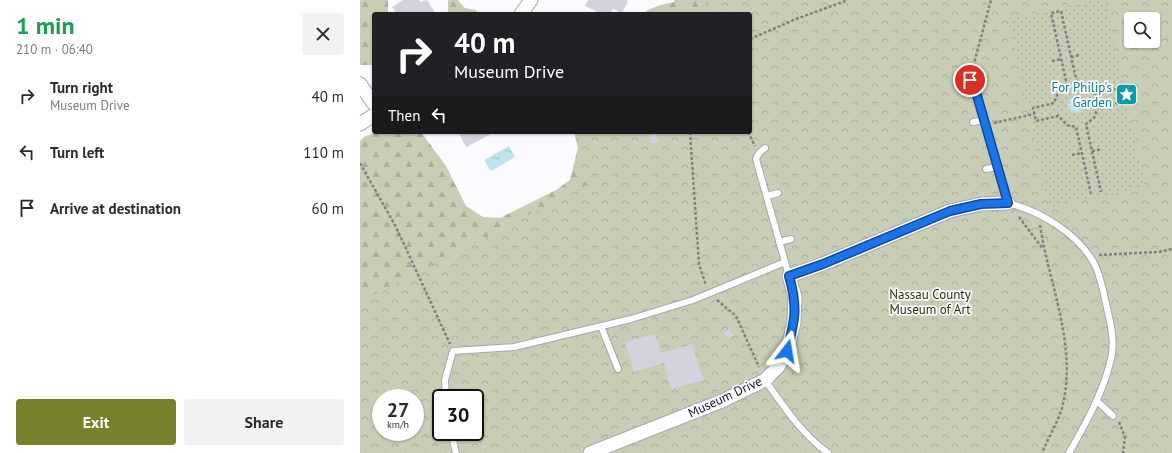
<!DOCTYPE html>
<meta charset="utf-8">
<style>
:root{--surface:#fff;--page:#f2f2f3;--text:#2b2b33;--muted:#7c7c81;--accent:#78802c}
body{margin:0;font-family:"PT Sans",sans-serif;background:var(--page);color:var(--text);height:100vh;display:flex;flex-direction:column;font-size:15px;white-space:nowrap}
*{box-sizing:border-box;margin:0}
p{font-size:13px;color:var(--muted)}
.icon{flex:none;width:22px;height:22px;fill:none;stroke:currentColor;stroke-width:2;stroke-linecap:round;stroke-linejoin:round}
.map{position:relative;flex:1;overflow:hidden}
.side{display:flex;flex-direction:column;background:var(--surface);width:360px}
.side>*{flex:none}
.top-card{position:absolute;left:12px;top:12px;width:380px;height:122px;border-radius:4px;box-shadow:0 1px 3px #0004;background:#202124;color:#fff;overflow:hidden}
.fabs{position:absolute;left:764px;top:12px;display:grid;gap:8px}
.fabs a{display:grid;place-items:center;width:36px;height:36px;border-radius:4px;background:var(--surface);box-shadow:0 1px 3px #0004;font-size:20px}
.speed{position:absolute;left:12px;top:389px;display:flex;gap:8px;font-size:20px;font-weight:700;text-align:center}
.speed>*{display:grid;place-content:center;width:52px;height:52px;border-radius:50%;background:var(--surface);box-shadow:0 1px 3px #0004;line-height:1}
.speed small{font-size:10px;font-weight:400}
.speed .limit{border:2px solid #111;border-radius:6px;background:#fff;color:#111}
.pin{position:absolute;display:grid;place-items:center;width:34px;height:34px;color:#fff;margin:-17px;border:2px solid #fff;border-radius:50%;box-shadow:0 1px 4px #0007}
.me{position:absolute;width:44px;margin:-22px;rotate:14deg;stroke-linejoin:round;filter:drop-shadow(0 0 3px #0008)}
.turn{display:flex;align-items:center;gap:14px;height:84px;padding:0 16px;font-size:18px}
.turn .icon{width:52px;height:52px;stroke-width:2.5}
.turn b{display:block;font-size:28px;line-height:34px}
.then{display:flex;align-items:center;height:38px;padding:0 16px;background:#0003;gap:8px;font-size:15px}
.round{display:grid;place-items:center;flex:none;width:42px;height:42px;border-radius:4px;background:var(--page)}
.summary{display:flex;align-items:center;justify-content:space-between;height:68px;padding:0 16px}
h1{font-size:24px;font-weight:700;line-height:30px;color:#1e9e55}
.action{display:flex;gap:8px;margin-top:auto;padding:8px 16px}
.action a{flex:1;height:46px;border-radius:4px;background:var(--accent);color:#fff;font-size:16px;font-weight:700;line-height:46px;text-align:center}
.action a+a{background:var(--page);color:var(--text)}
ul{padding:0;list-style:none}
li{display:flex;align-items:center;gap:12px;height:56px;padding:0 16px}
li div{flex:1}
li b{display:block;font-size:15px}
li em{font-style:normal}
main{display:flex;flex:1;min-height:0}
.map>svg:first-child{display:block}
.forest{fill:url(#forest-firs);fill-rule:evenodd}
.park{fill:url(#park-crowns);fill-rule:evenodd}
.garden{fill:url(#garden-dots)}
.water{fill:url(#water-ripples)}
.building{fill:#d6d2dd}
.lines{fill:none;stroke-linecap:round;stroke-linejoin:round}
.lane-casing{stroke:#a9a5b0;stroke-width:8}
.street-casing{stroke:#a9a5b0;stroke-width:15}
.path{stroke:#838185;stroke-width:2.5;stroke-dasharray:3 2;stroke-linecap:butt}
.lane{stroke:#fff;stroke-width:6}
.street{stroke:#fff;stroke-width:13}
.route-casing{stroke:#114b97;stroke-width:10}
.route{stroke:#1a73e8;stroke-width:7}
.labels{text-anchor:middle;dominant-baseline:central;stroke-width:3.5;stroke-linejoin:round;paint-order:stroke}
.culture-label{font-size:13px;fill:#0d838f;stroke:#fbfafe;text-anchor:end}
.park-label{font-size:13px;fill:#2d3208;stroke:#fbfafe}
.street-label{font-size:13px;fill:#171519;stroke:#fbfafe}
</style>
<main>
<section class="side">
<div class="summary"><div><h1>1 min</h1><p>210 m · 06:40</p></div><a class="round"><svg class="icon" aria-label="close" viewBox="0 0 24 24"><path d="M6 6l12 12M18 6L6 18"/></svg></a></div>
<ul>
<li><svg class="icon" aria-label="right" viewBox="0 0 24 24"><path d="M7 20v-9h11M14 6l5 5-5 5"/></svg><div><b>Turn right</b><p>Museum Drive</p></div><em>40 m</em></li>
<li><svg class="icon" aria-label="left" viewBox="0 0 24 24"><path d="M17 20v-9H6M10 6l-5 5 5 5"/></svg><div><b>Turn left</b></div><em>110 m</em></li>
<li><svg class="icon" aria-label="arrive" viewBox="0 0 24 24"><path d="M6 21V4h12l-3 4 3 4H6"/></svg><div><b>Arrive at destination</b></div><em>60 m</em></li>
</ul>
<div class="action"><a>Exit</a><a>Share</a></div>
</section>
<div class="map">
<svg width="812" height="453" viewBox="0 0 812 453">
<defs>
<pattern id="forest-firs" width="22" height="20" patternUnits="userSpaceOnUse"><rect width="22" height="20" fill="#c8cdb5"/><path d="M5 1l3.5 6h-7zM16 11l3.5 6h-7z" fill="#abaf9b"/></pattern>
<pattern id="park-crowns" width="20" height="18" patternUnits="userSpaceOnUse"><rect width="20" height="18" fill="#c8cdb5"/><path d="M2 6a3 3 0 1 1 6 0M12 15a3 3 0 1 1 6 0" fill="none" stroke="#abaf9b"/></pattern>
<pattern id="garden-dots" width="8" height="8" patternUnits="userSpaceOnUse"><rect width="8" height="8" fill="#c8cdb5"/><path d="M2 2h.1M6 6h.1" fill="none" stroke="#abaf9b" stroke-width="1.8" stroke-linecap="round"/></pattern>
<pattern id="water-ripples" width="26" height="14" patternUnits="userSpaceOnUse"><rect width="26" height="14" fill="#bbe4ef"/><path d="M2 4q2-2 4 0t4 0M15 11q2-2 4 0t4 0" fill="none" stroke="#a0c3cc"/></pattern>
</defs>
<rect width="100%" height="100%" fill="#fbfafe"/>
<path class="forest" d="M0,0H28V14H14V65H0Z
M88,0H98L105,8L116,10L118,14H88Z
M314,0H633L377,165L81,398V432L15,453L0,408V142C7,127 47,132 61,132L86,166L106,206L123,217L140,218L196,190L210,180L218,147L390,132V14H286V11L300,5L314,2ZM21,398H55V432H21Z"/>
<path class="park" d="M349,0H812V453H0V302L227,185L214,132H390V14H332ZM771,19H793V41H771ZM21,398H55V432H21ZM81,398H115V432H81Z"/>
<path class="garden" d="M736,0H745L785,187L689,207L649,19Z"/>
<path class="water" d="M708 105a8 8 0 1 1 16 0a8 8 0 1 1-16 0Z
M149,146L155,157L131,171L124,160Z"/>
<path class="building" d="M43,0H59L60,2L67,0L76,14H37L32,7Z
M228,0H266L268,1L262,13L253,9L250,14H242L225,6Z
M98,132H135L106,147Z
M295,134L299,141L293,144L289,137Z
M369,329L374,335L369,339L364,333Z
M295,334L301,353L332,344L343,380L311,389L304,363L274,372L265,342Z"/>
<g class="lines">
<defs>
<path id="lane" d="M601,78L610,79L614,85L648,203C680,211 719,234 735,265C741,278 744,294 747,308C751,325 755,342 751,359C743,393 726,423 709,453
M613,122L625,120
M405,148L399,153L396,159L429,276
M626,169L638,167
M407,196L418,193
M419,242L431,239
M241,326L258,369
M405,380C424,407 442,434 468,453
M86,398L85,380L93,351L154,347L271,319L333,300L425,262
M737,401L753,416
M91,432L96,453"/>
<path id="street" d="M161,14L171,0
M0,84L14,104
M0,124L14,115
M230,453L362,401L405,380L418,367L427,351L434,323L435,297L429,276L463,264L590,211L621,204L648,203"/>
</defs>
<use href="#lane" class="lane-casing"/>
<use href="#street" class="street-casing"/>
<path class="path" d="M390,39L436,19L488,0
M711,57L720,55
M692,61L701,59
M612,71L631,0
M634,123L674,114
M330,132L339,264L346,285
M388,132L395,146
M732,151L742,149
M712,155L722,153
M0,163L36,227L90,344
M731,194L716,127L707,125L698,116L676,121L673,108L694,103L698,93L707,85L691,13L701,11L717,83L729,87L735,94C745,92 760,84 765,95L762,102L738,107L734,118L726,124L741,192
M659,217L683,249
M680,225C689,285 718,346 702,408C697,424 688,438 682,453
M739,255L799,252L812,249
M357,300L376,316L399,367
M759,422L765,437L763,453"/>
<use href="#lane" class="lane"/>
<use href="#street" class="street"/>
</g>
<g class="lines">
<defs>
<path id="route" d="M427,351C435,320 438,307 429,276L463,264L590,211L621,204L648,203L614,85L610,80"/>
</defs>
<use href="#route" class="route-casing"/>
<use href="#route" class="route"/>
</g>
<defs>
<symbol id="sight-square" viewBox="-11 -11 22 22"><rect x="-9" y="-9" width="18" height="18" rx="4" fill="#0f9aa8" stroke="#fbfafe"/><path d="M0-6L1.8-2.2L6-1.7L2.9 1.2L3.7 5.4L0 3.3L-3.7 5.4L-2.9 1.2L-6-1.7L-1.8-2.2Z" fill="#fff"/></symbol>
</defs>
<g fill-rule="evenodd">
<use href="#sight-square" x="754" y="82" width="25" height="25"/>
</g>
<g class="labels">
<g class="culture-label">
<text x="752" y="87">For Philip's<tspan x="752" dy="15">Garden</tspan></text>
</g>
<g class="park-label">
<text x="570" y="294">Nassau County<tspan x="570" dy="15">Museum of Art</tspan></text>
</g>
<g class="street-label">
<text transform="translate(365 397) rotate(-25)">Museum Drive</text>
</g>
</g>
</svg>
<div class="fabs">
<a><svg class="icon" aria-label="search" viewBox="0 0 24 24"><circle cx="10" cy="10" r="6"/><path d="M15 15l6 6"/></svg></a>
</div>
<div class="speed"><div>27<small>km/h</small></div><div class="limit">30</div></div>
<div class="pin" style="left:610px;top:80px;background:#d93025"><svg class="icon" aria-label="arrive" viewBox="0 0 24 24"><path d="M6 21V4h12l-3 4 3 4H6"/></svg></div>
<svg class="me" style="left:427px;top:351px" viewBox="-20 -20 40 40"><path d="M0-17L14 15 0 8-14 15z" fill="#1a73e8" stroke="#fff" stroke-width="4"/></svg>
<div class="top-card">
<div class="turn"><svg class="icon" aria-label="right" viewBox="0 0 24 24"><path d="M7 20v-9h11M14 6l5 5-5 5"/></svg><div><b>40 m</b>Museum Drive</div></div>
<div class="then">Then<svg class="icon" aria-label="left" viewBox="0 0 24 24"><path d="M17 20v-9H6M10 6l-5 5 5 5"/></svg></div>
</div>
</div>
</main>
